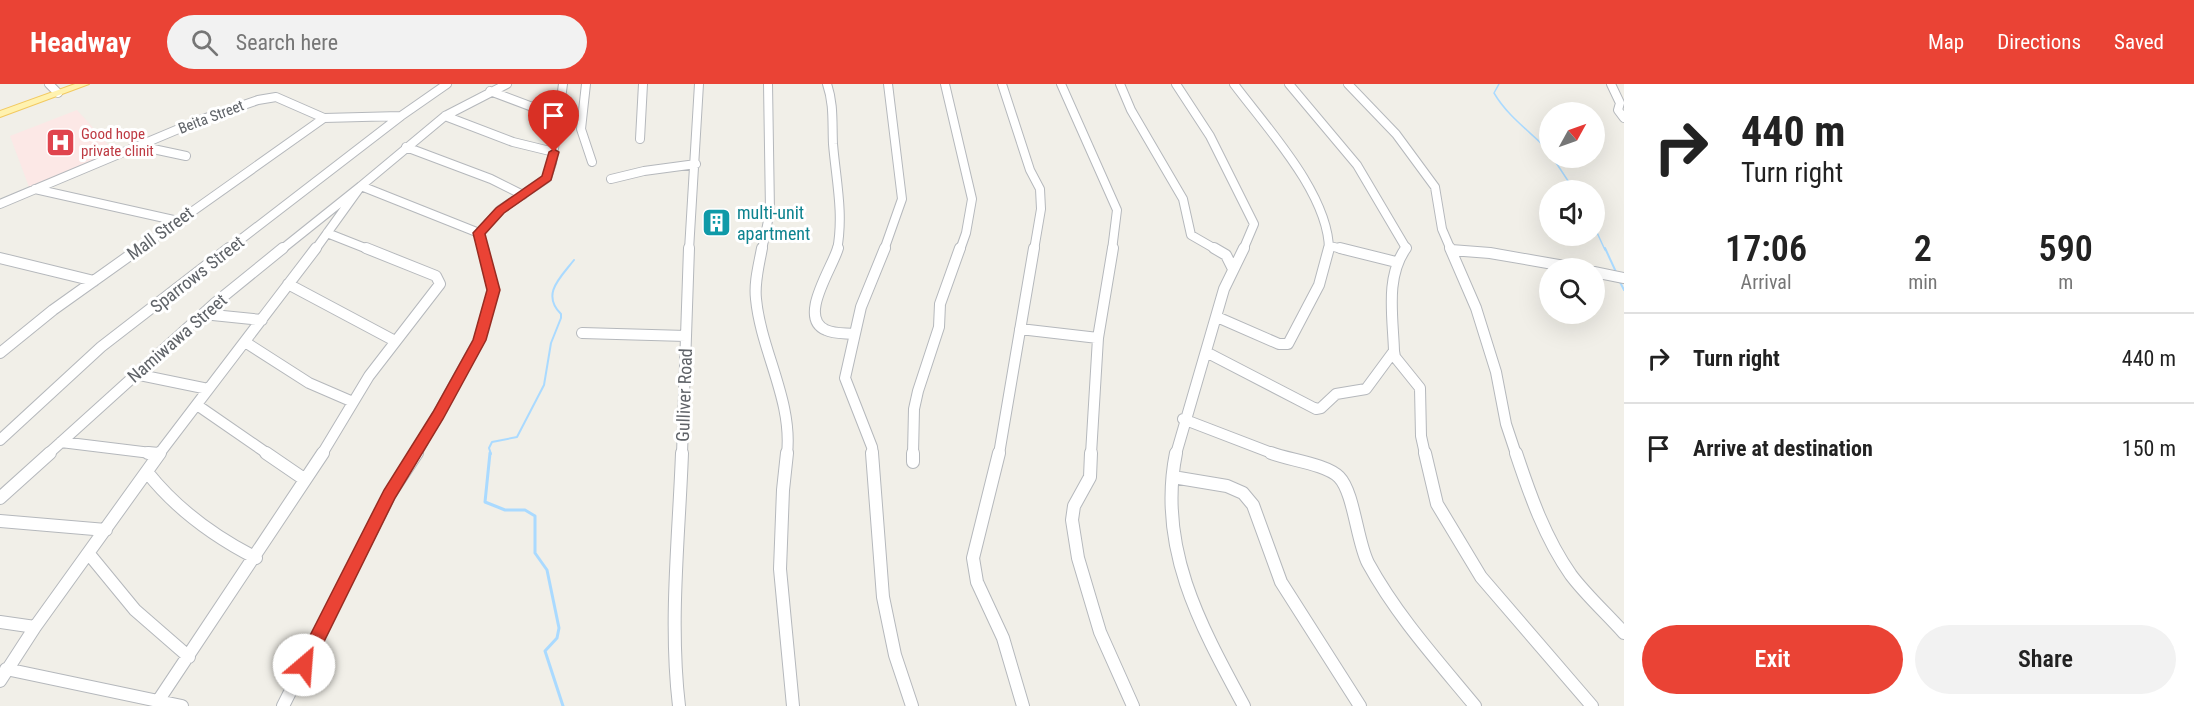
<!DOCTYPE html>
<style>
:root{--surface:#fff;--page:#f2f2f2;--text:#222;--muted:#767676;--line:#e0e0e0;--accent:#ea4335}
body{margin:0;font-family:"Roboto Condensed",sans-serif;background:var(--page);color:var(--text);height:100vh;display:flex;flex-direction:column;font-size:22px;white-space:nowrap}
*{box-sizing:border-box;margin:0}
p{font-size:20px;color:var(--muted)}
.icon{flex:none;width:33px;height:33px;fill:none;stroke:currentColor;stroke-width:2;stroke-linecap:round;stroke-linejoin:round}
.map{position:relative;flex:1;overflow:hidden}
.details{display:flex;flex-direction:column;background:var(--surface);width:570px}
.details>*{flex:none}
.guide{background:#fff;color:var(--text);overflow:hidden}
.needle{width:39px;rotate:50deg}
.controls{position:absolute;left:1539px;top:18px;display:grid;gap:12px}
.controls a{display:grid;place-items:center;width:66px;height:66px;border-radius:50%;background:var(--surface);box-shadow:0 6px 24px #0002;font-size:30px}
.pin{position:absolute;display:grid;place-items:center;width:51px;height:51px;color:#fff;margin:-62px -26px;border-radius:50% 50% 50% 0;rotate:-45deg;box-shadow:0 0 6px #0007}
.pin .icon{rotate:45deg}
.me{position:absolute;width:66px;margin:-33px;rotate:27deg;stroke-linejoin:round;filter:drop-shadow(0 0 4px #0008)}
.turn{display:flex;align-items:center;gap:21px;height:126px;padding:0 18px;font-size:27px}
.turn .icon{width:78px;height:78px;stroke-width:2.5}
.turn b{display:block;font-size:42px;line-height:51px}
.eta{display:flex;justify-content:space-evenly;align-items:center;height:102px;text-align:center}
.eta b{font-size:36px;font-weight:600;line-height:42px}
.action{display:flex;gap:12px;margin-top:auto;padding:12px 18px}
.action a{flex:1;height:69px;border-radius:36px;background:var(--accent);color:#fff;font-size:24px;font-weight:600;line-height:69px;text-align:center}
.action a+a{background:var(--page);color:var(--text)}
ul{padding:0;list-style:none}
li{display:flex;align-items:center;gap:18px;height:90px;padding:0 18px;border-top:2px solid var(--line)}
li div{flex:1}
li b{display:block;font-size:22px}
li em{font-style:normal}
header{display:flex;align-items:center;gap:36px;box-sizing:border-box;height:84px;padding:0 30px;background:var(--accent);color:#fff}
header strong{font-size:28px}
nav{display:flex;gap:33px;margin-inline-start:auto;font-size:21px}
.search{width:420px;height:54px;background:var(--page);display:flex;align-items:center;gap:15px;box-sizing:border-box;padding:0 21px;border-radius:33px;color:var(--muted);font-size:22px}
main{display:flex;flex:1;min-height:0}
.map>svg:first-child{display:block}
.medical{fill:#fce8e6}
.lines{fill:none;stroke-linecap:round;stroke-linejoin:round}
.stream-far2{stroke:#aadaff;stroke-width:1.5}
.stream-far1{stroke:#aadaff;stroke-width:2}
.stream{stroke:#aadaff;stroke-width:3}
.minor-far2-casing{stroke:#b5b8bc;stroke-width:10}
.minor-far1-casing{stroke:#b5b8bc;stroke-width:12}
.minor-casing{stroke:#b5b8bc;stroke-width:14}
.major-casing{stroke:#f2c960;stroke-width:2}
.minor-far2{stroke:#fff;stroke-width:8}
.minor-far1{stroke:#fff;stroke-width:10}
.minor{stroke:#fff;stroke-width:12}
.major{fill:#fff2af;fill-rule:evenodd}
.wall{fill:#afaea9}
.building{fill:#cccac5;stroke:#8f8d8a;stroke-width:1.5}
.route{fill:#ea4335;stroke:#982c22;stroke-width:1.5}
.labels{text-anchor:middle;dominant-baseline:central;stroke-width:6;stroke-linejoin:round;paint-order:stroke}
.far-street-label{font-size:15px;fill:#5f6368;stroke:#fff}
.far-health-label{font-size:15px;fill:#be3a42;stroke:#fff;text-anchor:start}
.culture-label{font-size:18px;fill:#0d838f;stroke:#fff;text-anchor:start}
.street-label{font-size:18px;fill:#5f6368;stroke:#fff}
</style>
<header>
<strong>Headway</strong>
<div class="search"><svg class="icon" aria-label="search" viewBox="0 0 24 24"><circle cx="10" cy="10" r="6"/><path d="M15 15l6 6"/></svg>Search here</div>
<nav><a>Map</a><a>Directions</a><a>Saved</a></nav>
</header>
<main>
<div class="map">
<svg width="1624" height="622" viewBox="0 0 1624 622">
<rect width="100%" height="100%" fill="#f1efe8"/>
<path class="medical" d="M77,26L114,67L29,103L10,52Z"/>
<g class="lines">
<path class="stream-far2" d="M1499,0L1494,9C1508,33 1531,48 1550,68
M1553,74L1574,106
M1594,142L1605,166"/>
<path class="stream-far1" d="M1605,164L1616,188
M1619,196L1624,206
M491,370L489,364L492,358L517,353L544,301L551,259L561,234V230C541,210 560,194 574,176"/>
<path class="stream" d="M490,369L485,418L505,426H525L535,432V469L547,486L559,544L557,554L545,567L563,622"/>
<defs>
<path id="minor-far2" d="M49,0L58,9
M586,0L581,45L592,78
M827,0C834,20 832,39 833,60C836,96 844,130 837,166
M945,0L972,115L966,149L960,166
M1002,0L1030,86L1040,105L1041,125L1034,166
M1061,0L1117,126L1112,166
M1120,0L1131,26L1183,115L1191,151L1217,166
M1176,0L1210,52L1254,140L1243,166
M1234,0C1266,43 1329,110 1329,166
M1289,0L1357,81L1406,164L1405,166
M1348,0L1396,50L1435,103L1442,145L1451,166
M1611,0L1620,19L1618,26L1624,34
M490,7L559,33
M445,32L513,58L554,68
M640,55L643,0
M139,62L186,72
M406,63L491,95L523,111
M611,95L644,87L696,80
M35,105L178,137
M0,120L200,36L258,16L276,13L324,34
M327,149L370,166
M1330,162L1346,166
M138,166L324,34L400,32
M227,166L401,32L447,0
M281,166L361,102L479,149
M315,166L361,102L445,32L507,0
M483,166L479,149L500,126L547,94L552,79L563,0
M689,166L699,0
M762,166L770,127L768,0
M884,166L902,115L888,0"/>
<path id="minor-far1" d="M762,164C759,181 754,198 756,215C761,267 793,317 787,370
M838,164C833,183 797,234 826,246C834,250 845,249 854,250
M1214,164L1226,171L1233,185
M1340,164L1396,178
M1406,164C1385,193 1393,233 1394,267L1395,273L1420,304L1421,352L1425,370
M1450,164L1476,224L1496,288L1506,340L1516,370
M1451,166L1490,169L1576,184
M0,174L94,197
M1594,188L1624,194
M288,200L395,257
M203,230L262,236
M1217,233L1279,260H1288L1319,201L1329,164
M1020,245L1098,254
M582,249L686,252
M245,258L309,299L353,318
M1206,268L1316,325L1321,324L1336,310L1366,305L1394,267
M0,269L53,226L140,164
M135,290L208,305
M197,321L268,370
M1183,335L1274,370
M0,356L101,263L229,164
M61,358L159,370
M48,370L214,220L283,164
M159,370L316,164
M322,370L369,292L440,200L436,192L366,164
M416,370L479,256L493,206L483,164
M682,370L689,164
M873,370L872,363L845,294L861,223L885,164
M913,370L914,325L918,307L939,243L940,220L960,164
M999,370L1034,164
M1091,370L1098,254L1113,164
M1176,370L1224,205L1244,164"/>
<path id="minor" d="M148,369L159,370
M266,369L304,395
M787,369L783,406L780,485L793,622
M872,369L883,513L895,571L912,622
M999,369L973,474L977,498L1003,554L1023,622
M1091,369L1090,393L1074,422L1072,436L1078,474L1100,548L1133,622
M1176,369C1157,463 1200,541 1244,622
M1271,369C1289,376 1326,380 1339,393C1354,408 1357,458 1368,479C1397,532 1437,576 1475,622
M1425,369L1437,420L1481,493L1592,622
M1516,369C1530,411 1545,454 1571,491C1586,511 1607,530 1624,549
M913,378V369
M147,388C177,426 213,452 256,474
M1173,393L1227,402L1243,409L1253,421L1281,498L1360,622
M0,414L50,369
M0,437L106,446
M89,470L135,526L189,573
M0,538L35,543
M6,585L182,622
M0,597L35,543L160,369
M158,617L323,369
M283,622L390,410L417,369
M679,622C669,538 679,452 682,369"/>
<path id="major" d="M75,0H89L0,33V27Z"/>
</defs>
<use href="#minor-far2" class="minor-far2-casing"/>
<use href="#minor-far1" class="minor-far1-casing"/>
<use href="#minor" class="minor-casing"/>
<use href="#major" class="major-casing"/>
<use href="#minor-far2" class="minor-far2"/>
<use href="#minor-far1" class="minor-far1"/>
<use href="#minor" class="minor"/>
<use href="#major" class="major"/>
</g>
<path class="wall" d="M726,128L725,140L712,139V134Z"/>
<path class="building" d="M712,128H726L725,135L712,134Z"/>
<path class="route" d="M554,65L559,68L551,96L504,129L485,150L500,206L486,256L443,335L395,414L310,586L304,589L298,586L295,581L298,575L384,406L433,328L473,256L487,206L473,149L496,124L542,92L549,68Z"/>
<defs>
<symbol id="hospital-square" viewBox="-11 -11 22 22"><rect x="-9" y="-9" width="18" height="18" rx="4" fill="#e0444e" stroke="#fff"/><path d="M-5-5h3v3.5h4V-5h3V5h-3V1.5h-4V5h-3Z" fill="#fff"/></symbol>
<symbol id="building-square" viewBox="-11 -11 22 22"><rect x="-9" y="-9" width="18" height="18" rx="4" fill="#0f9aa8" stroke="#fff"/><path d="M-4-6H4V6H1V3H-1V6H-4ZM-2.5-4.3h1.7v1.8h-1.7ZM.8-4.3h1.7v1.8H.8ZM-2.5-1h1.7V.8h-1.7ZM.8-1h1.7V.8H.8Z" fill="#fff"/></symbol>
</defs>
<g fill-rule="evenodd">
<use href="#hospital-square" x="44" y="42" width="33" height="33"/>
<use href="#building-square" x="700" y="122" width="33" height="33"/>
</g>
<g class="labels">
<g class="far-street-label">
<text transform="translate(211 33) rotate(-21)">Beita Street</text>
</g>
<g class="far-health-label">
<text x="81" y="50">Good hope<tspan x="81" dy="17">private clinit</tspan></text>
</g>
<g class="culture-label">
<text x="737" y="128">multi-unit<tspan x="737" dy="21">apartment</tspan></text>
</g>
<g class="street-label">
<text transform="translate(160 149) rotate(-36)">Mall Street</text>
<text transform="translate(197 190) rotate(-38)">Sparrows Street</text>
<text transform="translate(177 254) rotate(-41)">Namiwawa Street</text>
<text transform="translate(684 311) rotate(-88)">Gulliver Road</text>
</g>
</g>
</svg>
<div class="controls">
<a><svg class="needle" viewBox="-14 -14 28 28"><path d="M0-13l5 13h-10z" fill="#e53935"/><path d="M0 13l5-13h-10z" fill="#767676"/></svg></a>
<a><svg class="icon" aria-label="sound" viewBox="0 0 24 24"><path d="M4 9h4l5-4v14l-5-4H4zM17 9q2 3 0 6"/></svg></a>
<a><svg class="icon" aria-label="search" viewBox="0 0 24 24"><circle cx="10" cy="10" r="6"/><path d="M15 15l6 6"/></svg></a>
</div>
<div class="pin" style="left:554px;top:68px;background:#d93025"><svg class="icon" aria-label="arrive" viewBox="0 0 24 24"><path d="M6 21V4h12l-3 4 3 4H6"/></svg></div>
<svg class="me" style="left:304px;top:581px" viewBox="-20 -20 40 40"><circle r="19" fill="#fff"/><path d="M0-13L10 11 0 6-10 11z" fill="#ea4335"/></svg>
</div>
<section class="details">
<div class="guide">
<div class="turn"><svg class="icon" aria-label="right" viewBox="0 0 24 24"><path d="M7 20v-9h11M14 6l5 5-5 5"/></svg><div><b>440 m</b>Turn right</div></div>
</div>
<div class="eta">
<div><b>17:06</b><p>Arrival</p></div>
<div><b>2</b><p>min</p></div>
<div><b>590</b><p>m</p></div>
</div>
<ul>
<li><svg class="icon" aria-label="right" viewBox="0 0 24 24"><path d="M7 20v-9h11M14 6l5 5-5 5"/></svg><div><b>Turn right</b></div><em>440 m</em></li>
<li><svg class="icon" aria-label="arrive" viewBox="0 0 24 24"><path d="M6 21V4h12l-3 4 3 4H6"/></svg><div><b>Arrive at destination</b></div><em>150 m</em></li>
</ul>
<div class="action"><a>Exit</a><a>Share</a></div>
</section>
</main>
